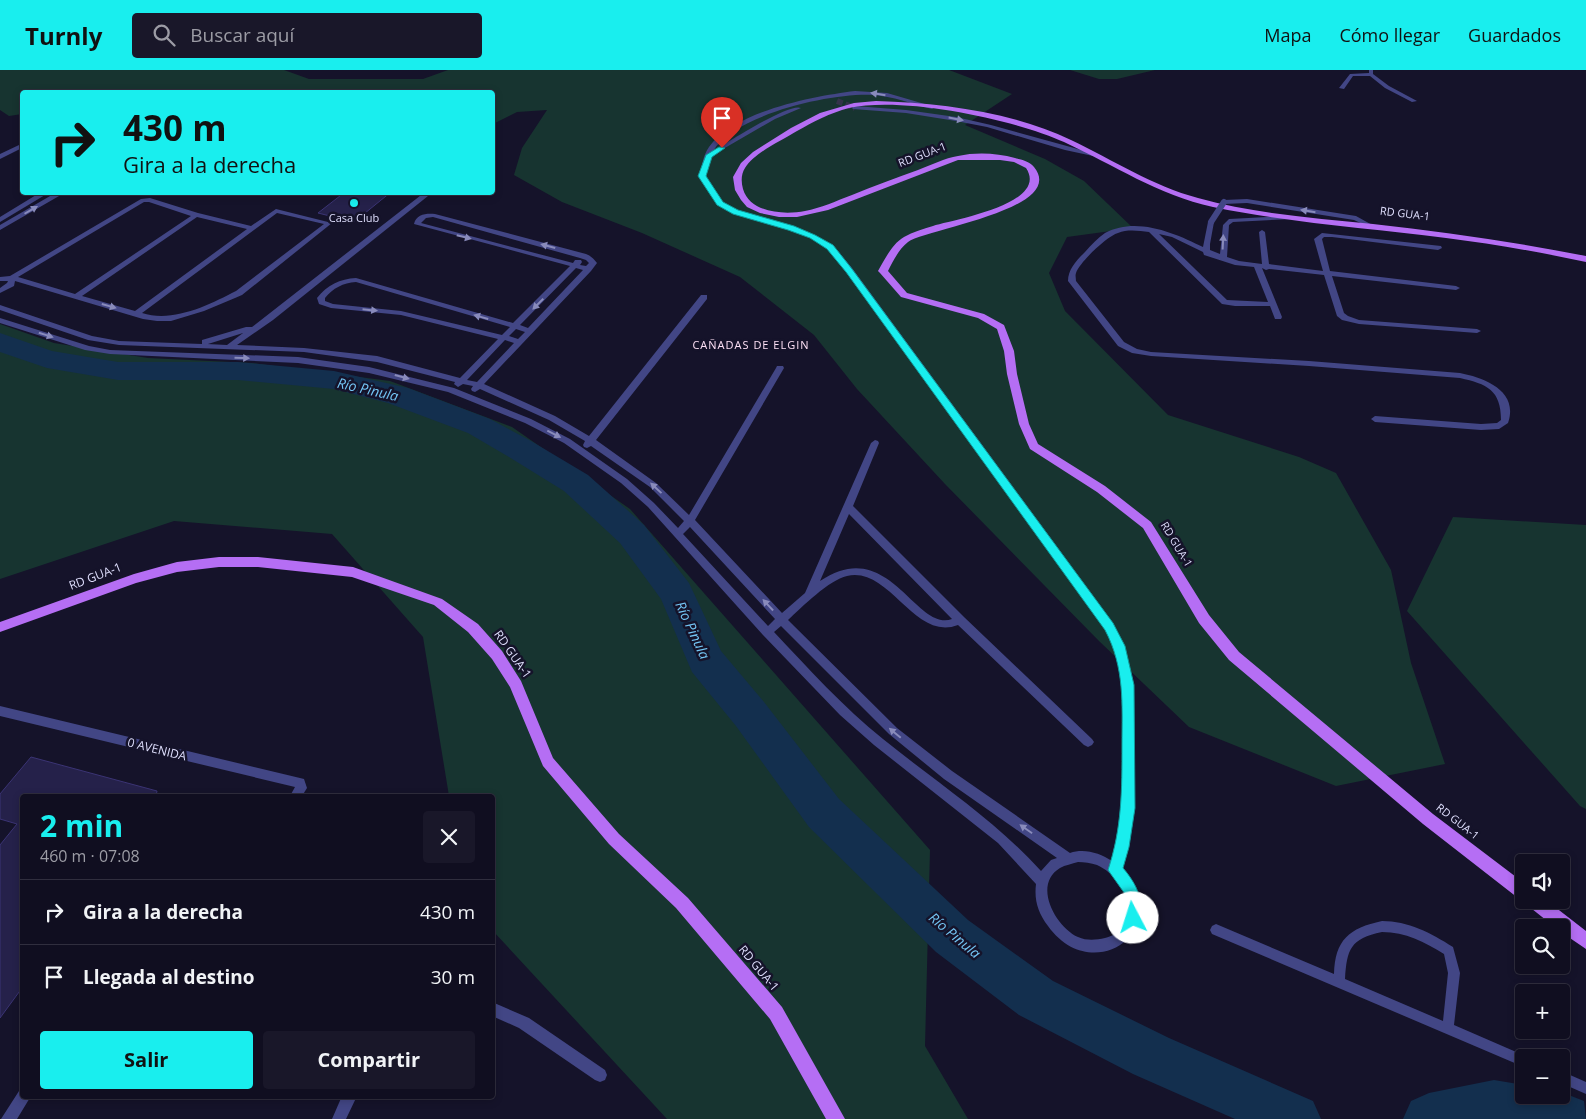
<!DOCTYPE html>
<html lang="es">
<meta charset="utf-8">
<style>
:root{--surface:#100e20;--page:#191729;--text:#f1f3f6;--muted:#9c9ca5;--line:#302e3e;--accent:#19eeee}
body{margin:0;font-family:"Open Sans",sans-serif;background:var(--page);color:var(--text);height:100vh;display:flex;flex-direction:column;font-size:19px;white-space:nowrap}
*{box-sizing:border-box;margin:0}
p{font-size:16px;color:var(--muted)}
.icon{flex:none;width:28px;height:28px;fill:none;stroke:currentColor;stroke-width:2;stroke-linecap:round;stroke-linejoin:round}
.map{position:relative;flex:1;overflow:hidden}
.side{position:absolute;left:20px;top:724px;width:475px;height:305px;display:flex;flex-direction:column;background:var(--surface);border-radius:5px;box-shadow:0 2px 8px #0003,0 0 0 1px var(--line)}
.side>*{flex:none}
.banner{position:absolute;left:20px;top:20px;width:475px;height:105px;border-radius:5px;box-shadow:0 2px 8px #0003,0 0 0 1px var(--line);background:#19eeee;color:#111;overflow:hidden}
.tools{position:absolute;left:1515px;top:784px;display:grid;gap:10px}
.tools a{display:grid;place-items:center;width:55px;height:55px;border-radius:5px;background:var(--surface);box-shadow:0 2px 8px #0003,0 0 0 1px var(--line);font-size:25px}
.pin{position:absolute;display:grid;place-items:center;width:42px;height:42px;color:#fff;margin:-51px -21px;border-radius:50% 50% 50% 0;rotate:-45deg;box-shadow:0 0 5px #0007}
.pin .icon{rotate:45deg}
.me{position:absolute;width:55px;margin:-28px;rotate:355deg;stroke-linejoin:round;filter:drop-shadow(0 0 4px #0008)}
.turn{display:flex;align-items:center;gap:18px;height:105px;padding:0 20px;font-size:22px}
.turn .icon{width:65px;height:65px;stroke-width:2.5}
.turn b{display:block;font-size:35px;line-height:42px}
.round{display:grid;place-items:center;flex:none;width:52px;height:52px;border-radius:5px;background:var(--page)}
.overview{display:flex;align-items:center;justify-content:space-between;height:85px;padding:0 20px}
h1{font-size:30px;font-weight:700;line-height:38px;color:var(--accent)}
.cta{display:flex;gap:10px;margin-top:auto;padding:10px 20px}
.cta a{flex:1;height:58px;border-radius:5px;background:var(--accent);color:#111;font-size:20px;font-weight:700;line-height:58px;text-align:center}
.cta a+a{background:var(--page);color:var(--text)}
ul{padding:0;list-style:none}
li{display:flex;align-items:center;gap:15px;height:65px;padding:0 20px;border-top:1px solid var(--line)}
li div{flex:1}
li b{display:block;font-size:19px}
li em{font-style:normal}
header{display:flex;align-items:center;gap:30px;box-sizing:border-box;height:70px;padding:0 25px;background:var(--accent);color:#111}
header strong{font-size:24px}
nav{display:flex;gap:28px;margin-inline-start:auto;font-size:18px}
.search{width:350px;height:45px;background:var(--page);display:flex;align-items:center;gap:12px;box-sizing:border-box;padding:0 18px;border-radius:5px;color:var(--muted);font-size:19px}
.map>svg:first-child{display:block}
.green{fill:#173430}
.lines{fill:none;stroke-linecap:round;stroke-linejoin:round}
.river{fill:#132f4e;fill-rule:evenodd}
.building{fill:#25214a;stroke:#3b3474}
.street-tunnel{stroke:#33324a;stroke-width:6;stroke-dasharray:6 3;stroke-linecap:butt}
.lane{fill:#424685;fill-rule:evenodd}
.street{fill:#424685;fill-rule:evenodd}
.primary{fill:#b56ef4;fill-rule:evenodd}
.street-bridge{stroke:#424685;stroke-width:6}
.oneway{fill:#898bbb}
.route{fill:#19eeee;stroke:#109b9b}
.poi-dot{fill:#19eeee;stroke:#15132a;stroke-width:2}
.labels{text-anchor:middle;dominant-baseline:central;stroke-width:5;stroke-linejoin:round;paint-order:stroke}
.far-street-label{font-size:11px;fill:#dfdffd;stroke:#15132a}
.far-poi-label{font-size:11px;fill:#dfdffd;stroke:#15132a}
.far-neighbourhood-label{font-size:11px;letter-spacing:1px;fill:#fde0f5;stroke:#15132a}
.street-label{font-size:12px;fill:#dfdffd;stroke:#15132a}
.water-label{font-size:14px;font-style:italic;fill:#74c6f5;stroke:#15132a}
</style>
<header>
<strong>Turnly</strong>
<div class="search"><svg class="icon" aria-label="search" viewBox="0 0 24 24"><circle cx="10" cy="10" r="6"/><path d="M15 15l6 6"/></svg>Buscar aquí</div>
<nav><a>Mapa</a><a>Cómo llegar</a><a>Guardados</a></nav>
</header>
<div class="map">
<svg width="1586" height="1049" viewBox="0 0 1586 1049">
<rect width="100%" height="100%" fill="#15132a"/>
<path class="green" d="M0,0H284L309,9H423L448,0H949L1012,24L965,55L1045,89L1084,111L1133,158L1067,167L1049,203L1065,241L1168,345L1299,387L1336,403L1391,500L1411,593L1445,694L1336,716L1189,657L1099,571L945,414L857,319L814,265L740,207L642,163L562,132L514,105L522,78L547,40L517,42L493,54L492,22H22V44L9,46L0,40Z
M1070,0H1155L1117,9H1099Z
M0,254L54,273L148,288L252,293L390,311L512,357L630,439L930,780L925,976L968,1049H667L493,861L492,726H449L423,567L332,464L174,451L0,509Z
M1453,447L1586,455V739L1580,736L1407,541Z"/>
<g class="lines">
<path class="river" d="M0,263L52,281L118,292H238L334,301L408,318L490,349L531,371L588,405L644,455L689,513L721,581L764,632L839,729L968,850L1053,911L1169,968L1313,1031L1321,1049H1235L1133,1004L1019,945L936,882L809,757L736,656L692,602L661,529L620,473L564,421L509,387L468,363L388,333L334,319L238,310H118L47,298L0,282Z
M1494,1010L1524,1015V1025H1561V1022L1584,1031L1586,1049H1403L1411,1031L1429,1023Z"/>
</g>
<path class="building" d="M345,122H391L354,152L318,143Z
M31,687L157,721L156,726H22V918L0,948V775L17,754L0,749V724Z"/>
<g class="lines">
<path class="street-tunnel" d="M837,31L855,38"/>
<path class="lane" d="M1369,0H1373V4L1389,16L1417,31L1412,32L1385,18L1370,6H1353L1344,19L1339,18L1350,4L1369,3Z
M1382,851C1408,851 1431,863 1453,877L1460,903L1454,955L1528,987L1524,988V997L1212,864L1210,860L1212,856L1216,854L1334,904C1335,870 1349,858 1382,851ZM1382,862C1406,862 1424,872 1444,884L1448,903L1443,951L1345,909C1347,879 1350,869 1382,862Z
M1561,1001L1586,1012V1024L1561,1013Z"/>
<path class="street" d="M855,21L887,23L935,37L932,39C912,34 893,26 872,25C831,23 736,44 713,81C727,73 790,32 801,38L775,49L711,86L705,106L722,132L737,141L793,157L815,166L833,175L852,198L1113,553L1124,576L1133,615L1135,738L1129,777L1122,799C1178,858 1093,919 1048,856C1038,843 1034,830 1036,814L998,773L874,675L840,645L763,565L648,437L621,413L564,373L525,353L448,322L369,303L298,293L110,284L85,280L0,253V248L89,276L110,280L298,287L369,297L454,318L531,349L570,369L627,409L654,433L678,458L684,451L650,417L591,376L587,378L584,377L583,375L585,371L549,350L480,319L475,322L472,321L471,319L473,316L463,314L458,317L454,314L455,312L377,292L304,282L119,275L88,270L0,240V235L92,266L119,271L202,274V270L246,257H252L425,122H433L273,250L237,275L304,278L377,286L460,308L498,269L401,245L331,238L319,234L317,228C327,215 340,209 356,208L513,253L570,196L414,154C416,144 427,143 435,144L586,184C591,186 593,188 597,193L591,201L484,314L555,346L589,366L701,225H707V229L596,370L656,413L689,445L776,298L777,296H783L784,298L695,450L782,543L805,523L871,373L875,370L878,371L879,373L853,436L964,547L1092,669L1094,672L1092,675L1088,677L1084,675L958,555C914,572 890,496 847,506C829,510 802,537 788,550L897,658L952,701L1070,783C1084,778 1100,783 1112,791L1117,777L1123,738V615L1114,576L1105,559L846,202L827,179L811,168L789,159L733,143L718,134L699,106C702,97 703,85 709,77C735,41 814,26 855,21ZM433,147L580,188L586,190L589,193L586,196L580,195L582,192L581,190H575L573,193L421,153L426,148ZM576,198L583,200L528,258L520,255ZM356,212L510,257L502,265L401,241L333,234L325,231V228C333,218 343,213 356,212ZM516,259L525,262L518,269L509,266ZM243,263L227,275L207,274H208ZM505,270L514,273L477,312L467,310ZM849,444L952,549C915,562 889,464 820,511ZM690,457L775,549L768,556L683,464ZM781,556L889,664L944,709L1057,788L1051,790L1041,801C995,750 936,712 883,669C843,637 809,599 774,562ZM1078,792C1084,792 1091,793 1097,795C1118,804 1136,834 1123,856C1119,863 1112,866 1105,868C1096,870 1087,871 1078,867C1056,857 1032,815 1060,798C1065,795 1072,794 1078,792Z
M855,36L906,40L956,47L991,55L1096,84L1093,86L1065,80L987,57L956,51L906,43L853,39L852,38Z
M22,74V78L0,89V84L19,75Z
M41,122H50L0,152V147Z
M57,122H66L0,160V155Z
M150,128L198,143L251,156L276,139L332,153L242,225L235,228L204,241L171,251H157L143,249L15,211L14,216L0,223V218L7,213L8,211H0V207L10,206L141,129ZM144,132H149L191,146L75,224L18,207ZM277,143L324,154L236,221C209,235 173,253 142,243ZM197,147L247,159L135,241L82,226Z
M1247,129L1356,146L1374,156L1371,158L1354,150L1247,133L1224,134L1221,132L1224,130Z
M1289,146L1291,147V149L1233,152L1229,155L1227,187L1239,191L1262,194L1259,162L1262,160L1265,162L1269,194L1323,201L1314,169L1322,163L1441,176L1442,178L1438,180L1332,167H1324L1322,169L1330,201L1456,216L1460,218L1456,220L1332,206L1344,243L1348,246L1359,250L1477,259L1481,261L1477,263L1359,254L1342,250L1337,246L1324,205L1269,199L1266,200L1262,198L1282,247L1281,249H1275L1270,236H1235L1222,234L1149,162C1139,161 1128,159 1118,163C1107,166 1079,193 1076,203C1075,206 1076,208 1076,211L1124,272L1137,279L1151,282L1309,291L1460,303C1485,308 1519,321 1508,353L1499,359L1481,360L1375,352L1371,349L1375,346L1481,354L1497,353L1501,350C1501,320 1487,314 1460,308L1309,296L1151,286L1132,283L1118,276L1068,211C1068,199 1077,190 1085,182C1091,175 1098,168 1105,163C1136,146 1175,163 1203,177L1208,152L1211,150L1214,152L1210,174V180L1220,184L1223,155L1229,149ZM1159,164L1172,167L1203,182L1204,185L1235,195L1254,197L1268,232L1227,230Z
M0,636L300,708L304,709L307,718L302,726H290L295,717L0,646Z
M492,932L529,948L605,1000L607,1005L605,1010L600,1012L595,1010L519,958L492,946Z
M22,1020V1026H31L17,1049H1L19,1021Z
M342,1026H357L346,1049H332Z"/>
<path class="primary" d="M876,31C942,33 1012,42 1071,70C1113,90 1153,116 1198,128C1255,144 1315,148 1373,154C1445,162 1516,172 1586,186V192C1540,182 1493,174 1446,168C1368,158 1290,153 1213,137C1158,125 1114,95 1064,72C1013,49 903,26 849,38C830,43 813,52 797,61C781,71 755,82 745,98C741,104 741,112 743,119C750,143 784,145 805,141C821,138 836,131 852,125C873,116 896,108 918,100C931,95 945,88 958,86C976,82 997,83 1015,88C1022,90 1029,91 1034,97C1068,139 926,159 908,172C899,179 893,191 888,201L907,223L984,244L1004,255L1014,281L1017,304L1029,354L1038,374L1105,416L1151,452L1209,545L1239,582L1433,744L1524,813V830H1546L1586,861V879L1561,862V858H1556L1527,835L1525,830L1524,831L1518,828L1423,754L1229,590L1199,553L1143,458L1097,422L1030,379L1019,354L1007,304L1004,281L997,259L978,248L901,227L880,203L878,201C885,189 892,174 904,167C913,162 923,159 933,156C952,150 1050,134 1026,98L1014,92L1000,90H958L828,140L797,147H779L760,143L747,137L741,130L735,120L733,107L741,93L753,82L791,58L820,43L854,33Z
M219,487H258L353,497L442,529L478,554L502,581L521,611L553,688L619,764L688,828L782,937L845,1049H826L770,949L676,838L609,774L543,696L510,617L492,589L468,562L434,535L352,507L258,497H219L177,502L136,513L0,562V552L134,504L177,492Z"/>
<path class="street-bridge" d="M1211,152L1224,132"/>
</g>
<defs><path id="oneway-solid" d="M-6-.8H1V-3.2L6.5 0L1 3.2V.8H-6Z" transform="scale(1.25)"/></defs>
<g class="oneway">
<use href="#oneway-solid" transform="translate(878 24) rotate(-171)"/>
<use href="#oneway-solid" transform="translate(956 49) rotate(11)"/>
<use href="#oneway-solid" transform="translate(31 140) rotate(-30)"/>
<use href="#oneway-solid" transform="translate(1308 141) rotate(-171)"/>
<use href="#oneway-solid" transform="translate(464 167) rotate(14)"/>
<use href="#oneway-solid" transform="translate(1223 172) rotate(-87)"/>
<use href="#oneway-solid" transform="translate(548 176) rotate(-165)"/>
<use href="#oneway-solid" transform="translate(538 234) rotate(135)"/>
<use href="#oneway-solid" transform="translate(109 236) rotate(16)"/>
<use href="#oneway-solid" transform="translate(370 240) rotate(6)"/>
<use href="#oneway-solid" transform="translate(481 247) rotate(-164)"/>
<use href="#oneway-solid" transform="translate(46 265) rotate(17)"/>
<use href="#oneway-solid" transform="translate(242 288) rotate(2)"/>
<use href="#oneway-solid" transform="translate(402 307) rotate(15)"/>
<use href="#oneway-solid" transform="translate(554 364) rotate(27)"/>
<use href="#oneway-solid" transform="translate(656 418) rotate(-137)"/>
<use href="#oneway-solid" transform="translate(768 535) rotate(-133)"/>
<use href="#oneway-solid" transform="translate(895 663) rotate(-140)"/>
<use href="#oneway-solid" transform="translate(1026 759) rotate(-145)"/>
</g>
<path class="route" d="M719,77L725,78L712,87L706,106L723,132L738,140L794,156L815,165L833,175L852,199L1113,553L1125,576L1134,615L1135,738L1129,777L1123,798C1136,813 1147,834 1138,853L1133,855L1128,853L1125,824L1108,800C1122,758 1122,720 1122,675C1122,634 1125,598 1105,560L846,202L827,179L810,168L788,160L733,144L717,135L698,106L706,85Z"/>
<circle class="poi-dot" cx="354" cy="133" r="5"/>
<g class="labels">
<g class="far-street-label">
<text transform="translate(922 84) rotate(-21)">RD GUA-1</text>
<text transform="translate(1405 143) rotate(7)">RD GUA-1</text>
<text transform="translate(1177 474) rotate(59)">RD GUA-1</text>
<text transform="translate(1458 751) rotate(38)">RD GUA-1</text>
</g>
<g class="far-poi-label">
<text x="354" y="147">Casa Club</text>
</g>
<g class="far-neighbourhood-label">
<text x="751" y="274">CAÑADAS DE ELGIN</text>
</g>
<g class="street-label">
<text transform="translate(95 506) rotate(-21)">RD GUA-1</text>
<text transform="translate(513 584) rotate(55)">RD GUA-1</text>
<text transform="translate(157 679) rotate(14)">0 AVENIDA</text>
<text transform="translate(759 898) rotate(50)">RD GUA-1</text>
</g>
<g class="water-label">
<text transform="translate(368 319) rotate(13)">Río Pinula</text>
<text transform="translate(693 560) rotate(65)">Río Pinula</text>
<text transform="translate(955 865) rotate(40)">Río Pinula</text>
</g>
</g>
</svg>
<div class="tools">
<a><svg class="icon" aria-label="sound" viewBox="0 0 24 24"><path d="M4 9h4l5-4v14l-5-4H4zM17 9q2 3 0 6"/></svg></a>
<a><svg class="icon" aria-label="search" viewBox="0 0 24 24"><circle cx="10" cy="10" r="6"/><path d="M15 15l6 6"/></svg></a>
<a>+</a>
<a>−</a>
</div>
<div class="pin" style="left:722px;top:78px;background:#d93025"><svg class="icon" aria-label="arrive" viewBox="0 0 24 24"><path d="M6 21V4h12l-3 4 3 4H6"/></svg></div>
<svg class="me" style="left:1133px;top:848px" viewBox="-20 -20 40 40"><circle r="19" fill="#fff"/><path d="M0-13L10 11 0 6-10 11z" fill="#19eeee"/></svg>
<div class="banner">
<div class="turn"><svg class="icon" aria-label="right" viewBox="0 0 24 24"><path d="M7 20v-9h11M14 6l5 5-5 5"/></svg><div><b>430 m</b>Gira a la derecha</div></div>
</div>
<section class="side">
<div class="overview"><div><h1>2 min</h1><p>460 m · 07:08</p></div><a class="round"><svg class="icon" aria-label="close" viewBox="0 0 24 24"><path d="M6 6l12 12M18 6L6 18"/></svg></a></div>
<ul>
<li><svg class="icon" aria-label="right" viewBox="0 0 24 24"><path d="M7 20v-9h11M14 6l5 5-5 5"/></svg><div><b>Gira a la derecha</b></div><em>430 m</em></li>
<li><svg class="icon" aria-label="arrive" viewBox="0 0 24 24"><path d="M6 21V4h12l-3 4 3 4H6"/></svg><div><b>Llegada al destino</b></div><em>30 m</em></li>
</ul>
<div class="cta"><a>Salir</a><a>Compartir</a></div>
</section>
</div>
